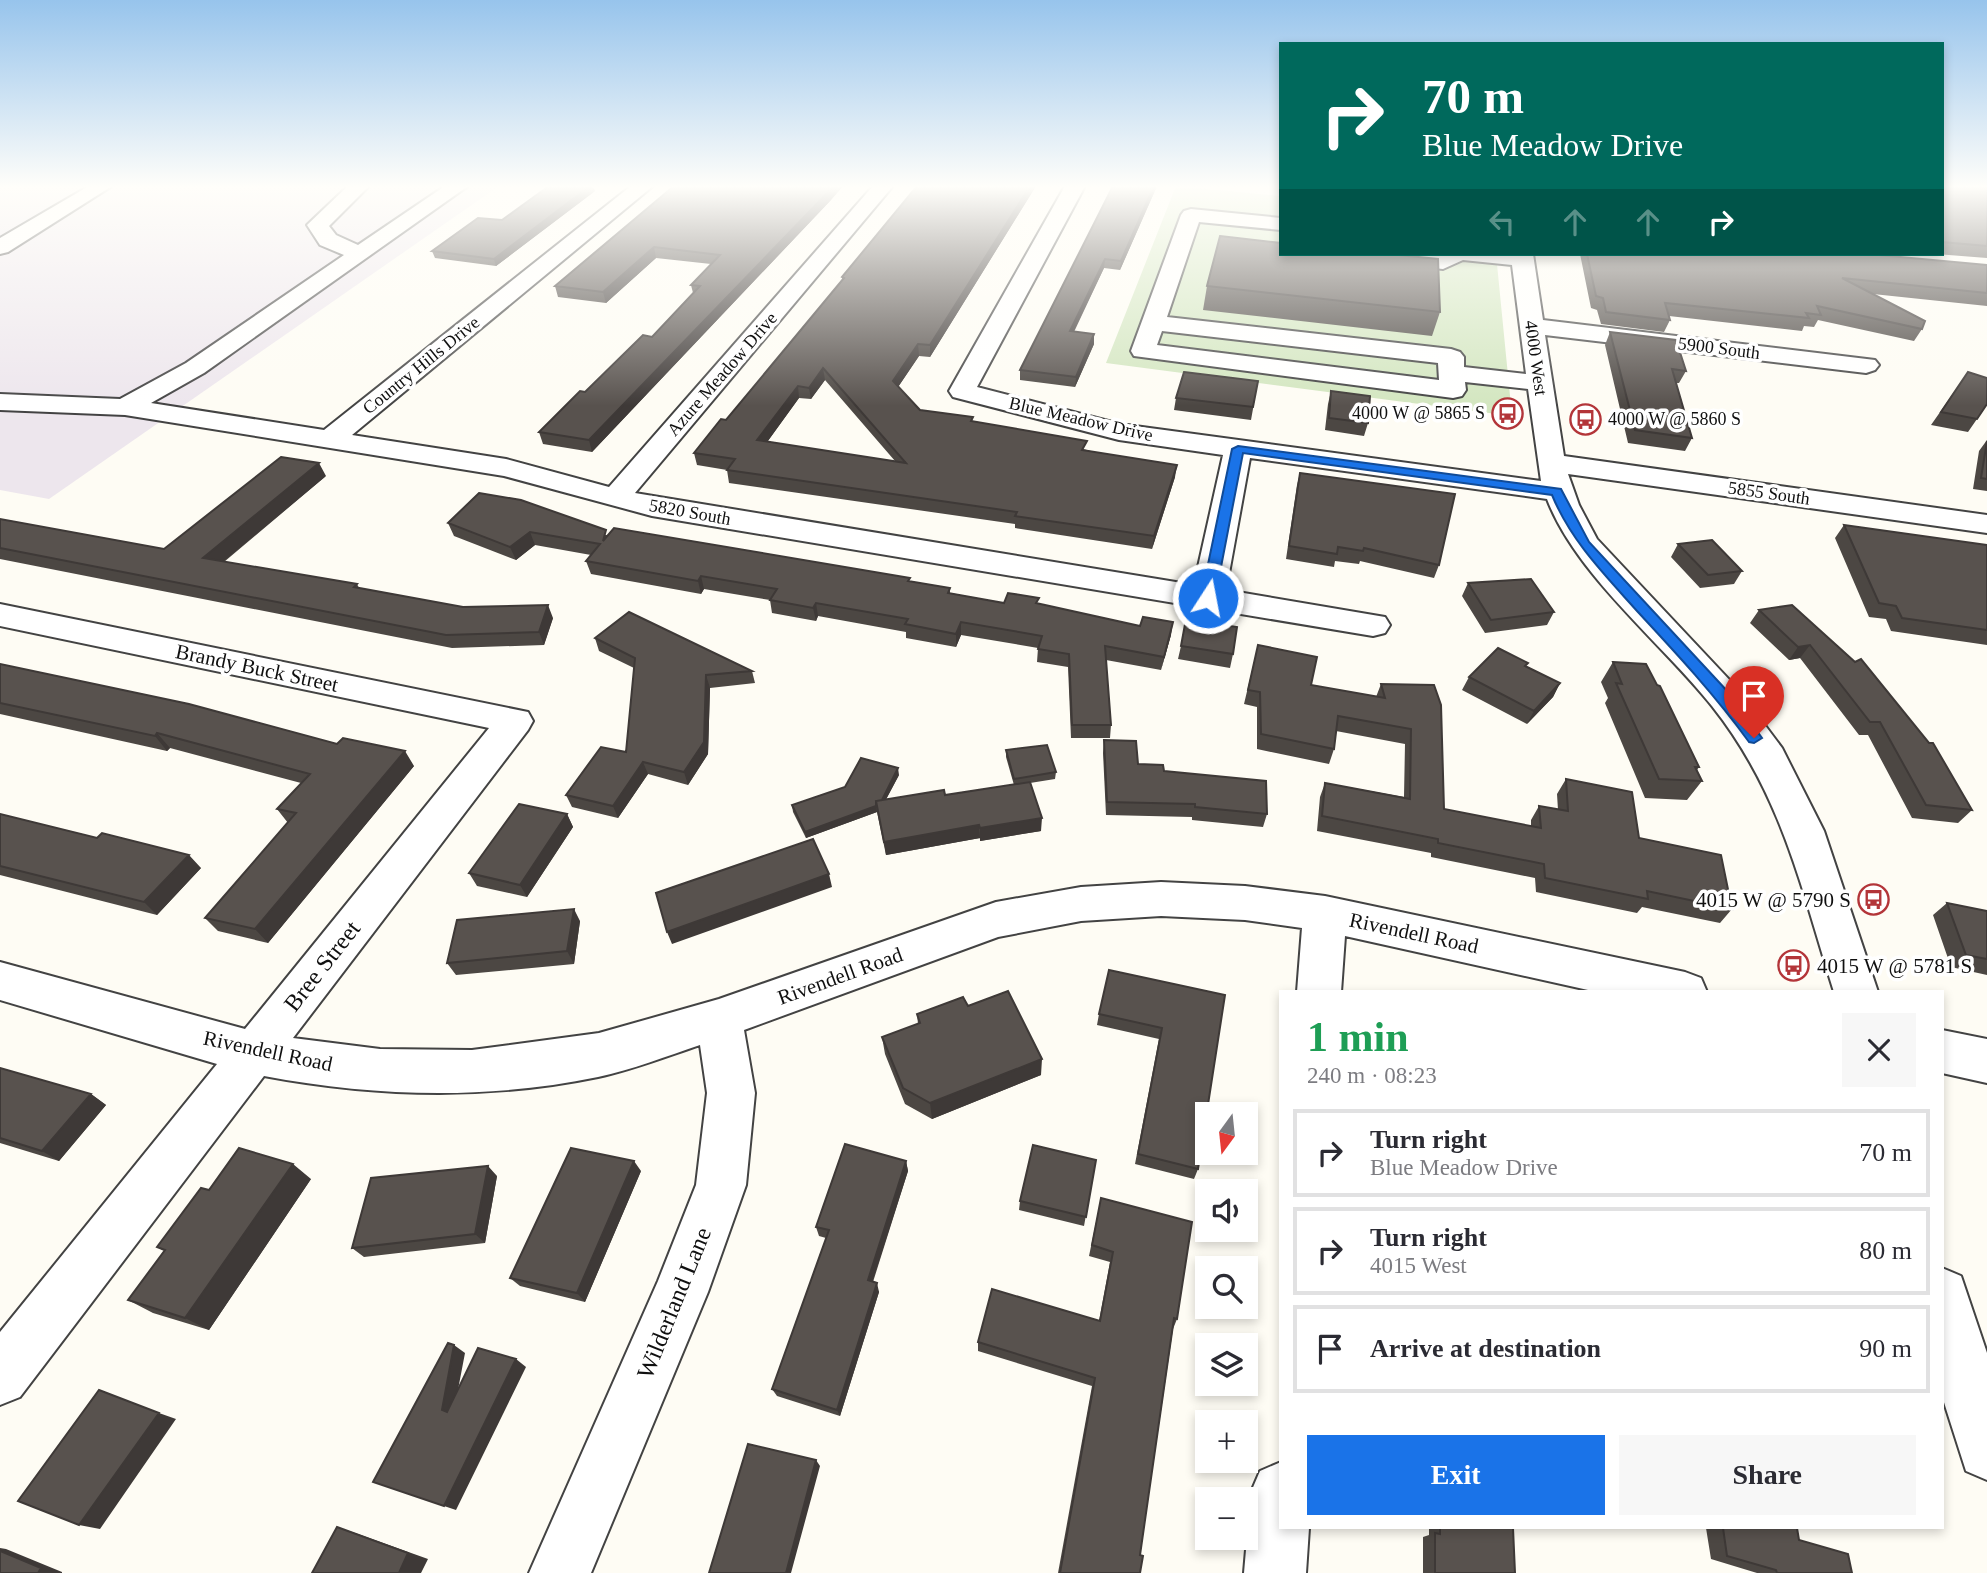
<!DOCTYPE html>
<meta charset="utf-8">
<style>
:root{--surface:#fff;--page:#f7f7f7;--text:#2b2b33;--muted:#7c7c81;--line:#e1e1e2;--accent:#1a73e8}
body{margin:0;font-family:Georgia,serif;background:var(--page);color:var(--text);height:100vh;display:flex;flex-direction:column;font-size:26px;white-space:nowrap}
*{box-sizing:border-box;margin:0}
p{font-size:23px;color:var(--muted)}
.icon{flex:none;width:38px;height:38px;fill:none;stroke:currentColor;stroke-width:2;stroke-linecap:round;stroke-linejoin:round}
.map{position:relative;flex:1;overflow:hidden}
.panel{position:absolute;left:1279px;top:990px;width:665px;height:539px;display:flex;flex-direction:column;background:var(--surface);border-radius:0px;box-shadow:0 4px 10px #0003}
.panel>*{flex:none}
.top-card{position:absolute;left:1279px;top:42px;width:665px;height:214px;border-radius:0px;box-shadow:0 4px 10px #0003;background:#00695c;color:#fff;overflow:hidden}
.needle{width:46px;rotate:195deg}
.fabs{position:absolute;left:1195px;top:1102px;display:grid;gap:14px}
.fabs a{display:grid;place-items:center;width:63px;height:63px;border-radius:0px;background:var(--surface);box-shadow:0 4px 10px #0003;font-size:35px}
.pin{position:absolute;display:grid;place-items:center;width:60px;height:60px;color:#fff;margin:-72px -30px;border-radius:50% 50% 50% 0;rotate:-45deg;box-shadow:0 0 7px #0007}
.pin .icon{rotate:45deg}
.me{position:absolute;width:77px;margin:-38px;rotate:11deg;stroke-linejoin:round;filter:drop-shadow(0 0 5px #0008)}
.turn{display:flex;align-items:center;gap:24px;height:147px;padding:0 28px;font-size:32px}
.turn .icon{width:91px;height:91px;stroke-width:2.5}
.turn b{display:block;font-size:49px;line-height:60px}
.lanes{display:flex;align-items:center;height:66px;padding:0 28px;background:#0003;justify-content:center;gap:35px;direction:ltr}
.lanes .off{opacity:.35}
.round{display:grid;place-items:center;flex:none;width:74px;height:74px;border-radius:0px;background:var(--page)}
.overview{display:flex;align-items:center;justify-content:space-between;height:119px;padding:0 28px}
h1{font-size:42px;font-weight:800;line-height:52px;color:#1e9e55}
.primary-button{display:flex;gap:14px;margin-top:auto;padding:14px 28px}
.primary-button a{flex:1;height:80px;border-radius:0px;background:var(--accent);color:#fff;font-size:28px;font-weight:800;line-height:80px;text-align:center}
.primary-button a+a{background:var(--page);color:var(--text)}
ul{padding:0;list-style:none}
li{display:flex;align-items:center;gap:21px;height:88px;margin:0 14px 10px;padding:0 14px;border:4px solid var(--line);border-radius:0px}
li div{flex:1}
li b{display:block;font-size:26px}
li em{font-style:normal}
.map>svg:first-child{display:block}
.industrial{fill:#ede6ed}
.green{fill:#d3e6c0}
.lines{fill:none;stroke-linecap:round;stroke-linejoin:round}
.minor-casing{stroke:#434343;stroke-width:4}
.minor{fill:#fff;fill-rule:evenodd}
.wall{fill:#4c4743;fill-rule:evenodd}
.shaded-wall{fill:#3e3937}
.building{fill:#58524e;stroke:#3e3937;stroke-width:2;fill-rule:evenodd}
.route{fill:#1a73e8;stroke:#114b97;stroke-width:2}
.labels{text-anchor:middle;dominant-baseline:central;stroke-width:7;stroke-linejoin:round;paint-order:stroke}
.far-street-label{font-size:18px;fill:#101010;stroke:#fff}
.far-poi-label{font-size:18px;fill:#101010;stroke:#fff;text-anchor:end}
.street-label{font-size:21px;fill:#101010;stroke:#fff}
.poi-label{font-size:21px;fill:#101010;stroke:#fff;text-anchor:end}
.near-street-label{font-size:24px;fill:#101010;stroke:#fff}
</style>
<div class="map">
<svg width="1987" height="1573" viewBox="0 0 1987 1573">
<rect width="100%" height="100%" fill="#fefcf4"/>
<path class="industrial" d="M0,186H499L49,499L0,490Z"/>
<path class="green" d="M1176,186L1281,196V254H1496L1512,416L1106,363Z"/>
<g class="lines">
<defs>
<path id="minor" d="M89,186H112L8,252L0,254V238Z
M348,186H369L329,226L336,235L358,245L445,186H468L204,373L151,403L324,430L631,186H653L352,435L506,459L609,487L873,186H893L635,493L1194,585L1223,455L1119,440L953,397L949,391L1065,186H1085L977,387L1120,424L1541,481L1528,389L1465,382L1466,390L1462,396L1453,398L1134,356L1131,351L1181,215L1184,211L1191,209L1281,218V230L1199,222L1167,317L1451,349L1460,352L1464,357V367L1526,374L1512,265L1463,260L1443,269L1364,261L1356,259L1353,254H1533L1543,320L1875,360L1879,365L1875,370L1866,373L1545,335L1564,456L1987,515V533L1568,474L1579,505L1597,539L1737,688L1782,748L1824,831L1878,992H1834C1801,888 1782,794 1712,706C1661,642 1576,575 1547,499L1250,458L1226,590L1385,617L1390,625L1385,633L1373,636L652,516L504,476L125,415L0,410V394L120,399L186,363L344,255L320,245L307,225ZM1162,331L1438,363L1439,380L1157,345Z
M0,604L528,712L533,721L528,730L293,1038L380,1049L472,1050L599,1033L719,999L996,902L1081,887L1161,882L1245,886L1325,896L1685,972L1701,978L1707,992H1597L1345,936L1341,992H1297L1302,928L1245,920L1161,916L1081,921L998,937L744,1030L755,1093L746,1185L708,1292L591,1573H529L658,1281L696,1185L707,1093L700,1045C667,1056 632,1070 598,1077C487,1100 376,1097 264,1076L20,1397L0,1405V1332L217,1064L0,1000V962L245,1029L489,728L0,626Z
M1942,1030L1987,1039V1083L1942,1073Z
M1942,1268L1961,1276L1987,1353V1480L1966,1471L1942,1396Z
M1281,1462V1528H1309L1306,1573H1244L1251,1492L1260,1471Z"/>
</defs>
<use href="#minor" class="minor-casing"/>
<use href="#minor" class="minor"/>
</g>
<path class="wall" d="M674,186H843L830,201L592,452L543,444L539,432L652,337L693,293L691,285L711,264L656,258L606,303L558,297L555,286Z
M917,186H1036L930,357L919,356L898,387L920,410L1087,450L1175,477L1152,549L1015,528V524L729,483L727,470L697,465L694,453L726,420L842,280V277ZM825,380L895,461L767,442L799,398L811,399Z
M1113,186H1157L1120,270L1104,268L1074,332L1094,334V344L1075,387L1020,380V370Z
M1942,186H1987V258L1936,254H1942Z
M595,191L496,266L435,258L432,251L502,220Z
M1580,254H1868L1987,265V306L1873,294L1922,329L1914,341L1818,320L1814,327L1804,326L1802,331L1669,316L1670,320L1664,332L1601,324L1597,310L1591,308Z
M1207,286L1440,312L1432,336L1203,310Z
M1610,332L1686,371L1679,383H1676L1692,438L1685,451L1628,443L1605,345Z
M1258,381L1251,420L1174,410L1176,398Z
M1959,385L1977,419L1968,432L1931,425Z
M1331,391L1368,423L1364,436L1325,430L1328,404Z
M1987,440V491L1973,489L1979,451Z
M1300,473L1439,565L1434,578L1360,561L1359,564L1335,561L1334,567L1286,559L1297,485Z
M326,476L224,562L357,584L359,588L463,607L553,618L544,645L452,648L0,559V519L164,549Z
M448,523L607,535L910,581L950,588V593L1004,603L1038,604L1171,635L1161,670L1106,660L1111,725L1110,738H1071L1068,667L1037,662L1038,648L961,635L956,647L906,638V632L818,616L816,621L772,613L770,600L704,589L701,594L591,574L586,561L591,555L535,545L516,560L454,536Z
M1844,525L1987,545V645L1891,631L1886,619L1869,617L1835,538Z
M1678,544L1742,571L1734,584L1700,588L1671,557Z
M1468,583L1554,612L1547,625L1485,633L1462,596Z
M1792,605L1972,810L1958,823L1912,818L1868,735H1859L1800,658L1789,660L1750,623L1759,610Z
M595,638L752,671L755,683L710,688L708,754L688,785L648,774L618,818L572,807L566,795L626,752L634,668L599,651Z
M1258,645L1311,685L1376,697L1381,684L1434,685L1444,809L1531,826V820L1539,806L1558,810L1557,794L1566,779L1639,838L1732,909L1720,923L1642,907L1637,913L1536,892L1535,878L1431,857V853L1317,831L1320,797L1325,783L1404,797L1405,744L1336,731L1334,749L1329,764L1257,749V707L1244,704Z
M1181,646L1233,654L1230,668L1178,659Z
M1613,662L1699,767L1697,770L1702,781L1687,800L1645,798L1605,703L1608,698L1601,682Z
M1528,663L1526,666L1560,683L1553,697L1527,724L1462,690L1469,677Z
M0,664L414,766L268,943L218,931L205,918L288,823L277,809L301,783L170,748L167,751L0,714Z
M1104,740L1138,764L1164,771L1267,814L1263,827L1192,820V817L1106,815L1103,753Z
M1006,750L1056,772L1055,779L1030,783L1041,831L980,841V838L886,855L877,812L806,838L793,812L792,805L899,775L886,799L945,795L1014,785L1006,757Z
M0,814L201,868L157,915L0,875Z
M567,814L573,827L527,897L477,886L469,873Z
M1947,903L1987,911V975L1951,967L1933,915Z
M580,921L574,964L456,975L447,963Z
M1225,995L1198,1169L1194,1179L1135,1164L1159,1039L1097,1025L1099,1014Z
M968,1006L1041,1075L932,1119L905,1104L885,1054L882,1037L918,1024L917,1014Z
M0,1068L91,1094L106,1105L59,1161L0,1143Z
M1096,1160L1084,1226L1019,1210L1020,1201Z
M906,1161L908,1171L873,1282L879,1292L840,1416L777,1396L772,1389L826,1238L819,1236L816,1227Z
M641,1171L585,1302L520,1286L510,1278Z
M497,1176L485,1243L364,1257L352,1248Z
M311,1179L209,1330L153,1313L128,1300L164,1251L157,1247L209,1190Z
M1101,1198L1177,1319L1173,1329L1140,1555V1573H1058L1092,1386L978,1351V1342L1099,1321L1110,1262L1089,1256Z
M1429,1528H1513L1515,1573H1423V1537L1429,1535Z
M1706,1528H1797L1799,1540L1852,1573H1757L1711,1559Z"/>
<path class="shaded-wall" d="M590,186H593L595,191L496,266L494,259Z
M834,186H843L830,201L592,452L589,440Z
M1030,186H1036L930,357V345Z
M1154,186H1157L1120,270L1121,261Z
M654,247L656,258L606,303L603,292Z
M1105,259L1104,268L1069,341L1070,331Z
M1094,334V344L1075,387L1076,377Z
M918,344L919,356L894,393L893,381Z
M823,368L825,380L811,399L809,388Z
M798,386L799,398L760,452L757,440Z
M319,463L326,476L212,571L203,558Z
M1177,465L1175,477L1152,549L1154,536Z
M530,532L535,545L516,560L510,547Z
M701,576L704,589L701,594L698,581Z
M816,603L818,616L816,621L813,608Z
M548,605L553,618L544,645L539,632Z
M961,622V635L956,647V634Z
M1173,622L1171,635L1161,670L1164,657Z
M1810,645L1800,658L1789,660L1798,647Z
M706,675L710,688L708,754L688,785L684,772Z
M1560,683L1553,697L1527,724L1534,711Z
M157,733L170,748L167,751L155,736Z
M405,751L414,766L268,943L255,929Z
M643,762L648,774L618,818L613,806Z
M898,768L899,775L880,811L877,806Z
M876,806L877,812L806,838L805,832Z
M567,814L573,827L527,897L520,885Z
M1042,818L1041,831L980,841V828Z
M979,825L980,838L886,855L884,842Z
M189,855L201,868L157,915L144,902Z
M829,874L832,887L672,944L667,932Z
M574,909L580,921L574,964L567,951Z
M1042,1059L1041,1075L932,1119L930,1103Z
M91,1094L106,1105L59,1161L42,1151Z
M634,1161L641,1171L585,1302L577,1293Z
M906,1161L908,1171L870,1289L868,1280Z
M293,1164L311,1179L209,1330L185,1318Z
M488,1166L497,1176L485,1243L475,1234Z
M877,1283L879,1292L840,1416L837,1410Z
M454,1345L465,1353L453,1416L442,1410Z
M516,1359L526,1367L456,1510L444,1506Z
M159,1413L176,1419L100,1529L79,1525Z
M816,1460L820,1466L791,1573H786Z
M337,1527L358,1534L428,1559L421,1573H399Z
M0,1548L6,1549L62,1572V1573H38L0,1551Z"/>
<path class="building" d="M549,186H590L494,259L432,251L478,218L502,220Z
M674,186H834L589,440L539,432L580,391L585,392L643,335L652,337L700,286L691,285L720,255L654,247L603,292L555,286Z
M917,186H1030L930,345L918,344L893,381L920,410L973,417L971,421L1087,441L1082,450L1177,465L1154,536L1015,516L1017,512L727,470L735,459L694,453L721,419L726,420L844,278L842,277ZM823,368L906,463L757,440L798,386L809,388Z
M1113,186H1154L1121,261L1105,259L1070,331L1094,334L1076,377L1020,370Z
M1942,186H1987V246L1942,242Z
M1220,236L1281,243V254H1389L1438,259L1440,312L1207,286Z
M1587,254H1868L1987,265V293L1842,278L1925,321L1922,329L1817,306L1821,315L1806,313L1809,318L1665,303L1670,320L1606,312L1603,298L1596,296Z
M1610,332L1676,340L1686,371L1672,369L1692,438L1635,430Z
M1184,372L1258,381L1253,407L1176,398Z
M1968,372L1987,378V404L1977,419L1941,412Z
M1331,391L1370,396L1368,423L1329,418Z
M1987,441V479L1981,478Z
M281,457L319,463L203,558L357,584L354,587L463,607L548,605L539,632L446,635L0,548V519L164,549Z
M1300,473L1455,494L1439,565L1364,548L1363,551L1338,547L1337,554L1289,546Z
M479,493L521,500L606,530L603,541L614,528L910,578L908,581L950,588L948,593L1004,603L1008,593L1039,598L1036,603L1140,626L1143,617L1173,622L1164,657L1105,646L1111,725H1072L1069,654L1038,649L1042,636L961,622L956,634L905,624L908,619L816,603L813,608L770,600L777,589L701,576L698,581L586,561L600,544L530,532L510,547L448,523Z
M1844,525L1987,545V630L1902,618L1896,606L1879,603Z
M1712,540L1742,571L1708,575L1678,544Z
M1531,579L1554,612L1491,620L1468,583Z
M1792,605L1855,662L1861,659L1929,743H1933L1972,810L1926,805L1880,722H1870L1810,645L1798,647L1759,610Z
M629,612L752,671L706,675L704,742L684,772L643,762L613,806L566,795L601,747L626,752L635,658L595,638Z
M1186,619L1237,627L1233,654L1181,646Z
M1258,645L1317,657L1311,685L1385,698L1381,684L1434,685L1441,705L1444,809L1541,828L1539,806L1568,811L1566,779L1632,792L1639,838L1721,855L1732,909L1647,891L1648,899L1545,878L1544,864L1438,843V839L1322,816L1325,783L1410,799L1411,729L1338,716L1334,749L1261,734L1260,692L1248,690Z
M1498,648L1528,663L1525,666L1560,683L1534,711L1469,677Z
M1613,662L1646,664L1657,685L1660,686L1699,767H1695L1702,781L1659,779L1616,683L1622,684Z
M0,664L189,704L337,744L343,738L405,751L255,929L205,918L296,813L277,809L310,774L157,733L155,736L0,703Z
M1104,740L1136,741L1138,764L1163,765L1164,771L1266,781L1267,814L1195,807V804L1107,802Z
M1047,745L1056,772L1014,779L1006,750Z
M861,758L898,768L882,800L876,801V806L805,832L792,805L845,787Z
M1030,782L1042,818L980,828L979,825L884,842L876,801L944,790L945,795Z
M519,804L567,814L520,885L469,873Z
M0,814L97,838L102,833L189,855L144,902L0,866Z
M813,839L829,874L667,932L656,893Z
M1947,903L1987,911V959L1966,955Z
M574,909L567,951L447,963L457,920Z
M1109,970L1225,995L1198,1169L1138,1154L1162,1028L1099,1014Z
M1008,991L1042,1059L930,1103L903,1088L882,1037L920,1023L917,1014L963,997L968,1006Z
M0,1068L91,1094L42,1151L0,1138Z
M845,1144L906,1161L868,1280L877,1283L837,1410L772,1389L829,1230L816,1227Z
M1033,1145L1096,1160L1086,1217L1020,1201Z
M239,1148L293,1164L185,1318L128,1300L165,1250L157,1247L201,1188L209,1190Z
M571,1148L634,1161L577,1293L510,1278Z
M488,1166L475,1234L352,1248L371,1178Z
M1101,1198L1192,1222L1177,1319L1174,1318L1140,1555L1143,1556L1140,1573H1060L1095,1378L978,1342L992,1289L1100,1321L1113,1252L1092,1245Z
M448,1343L454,1345L442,1410L447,1412L478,1348L516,1359L444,1506L373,1482Z
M99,1390L159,1413L79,1525L18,1501Z
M748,1444L816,1460L786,1573H709Z
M337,1527L408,1553L399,1573H312Z
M1440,1528H1513L1515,1573H1435V1533L1440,1534Z
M1723,1528H1797L1799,1540L1848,1554L1852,1573H1777L1776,1570L1727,1556Z
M0,1551L41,1568L38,1573H0Z"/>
<linearGradient id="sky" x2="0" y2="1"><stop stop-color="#97c4ec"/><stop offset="0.46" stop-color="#fffefa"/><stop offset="1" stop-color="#fffefa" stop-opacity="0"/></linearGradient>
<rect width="1987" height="406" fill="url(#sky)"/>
<path class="route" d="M1238,446L1561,489L1589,542L1729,693L1762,738L1754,743L1749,742C1715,695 1676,653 1637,611C1604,574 1571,541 1552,495L1243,453L1215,598L1213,601H1203L1201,598L1232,449Z"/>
<defs>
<symbol id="bus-ring" viewBox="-11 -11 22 22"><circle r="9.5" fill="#fff" stroke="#b33539" stroke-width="1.5"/><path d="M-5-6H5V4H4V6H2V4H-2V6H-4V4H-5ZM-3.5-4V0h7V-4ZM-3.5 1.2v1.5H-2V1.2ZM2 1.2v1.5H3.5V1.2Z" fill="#b33539"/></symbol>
</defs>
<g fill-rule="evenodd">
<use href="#bus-ring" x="1490" y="396" width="35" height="35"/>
<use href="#bus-ring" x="1568" y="402" width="35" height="35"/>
<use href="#bus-ring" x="1856" y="882" width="35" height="35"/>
<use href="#bus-ring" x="1776" y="948" width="35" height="35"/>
</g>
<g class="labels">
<g class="far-street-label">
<text transform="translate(1719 348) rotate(7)">5900 South</text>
<text transform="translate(1536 358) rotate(82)">4000 West</text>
<text transform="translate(421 365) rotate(-39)">Country Hills Drive</text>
<text transform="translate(722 374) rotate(-49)">Azure Meadow Drive</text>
<text transform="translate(1081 419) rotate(13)">Blue Meadow Drive</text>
<text transform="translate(1769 493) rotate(8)">5855 South</text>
<text transform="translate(690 512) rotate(10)">5820 South</text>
</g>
<g class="far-poi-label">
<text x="1485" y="413">4000 W @ 5865 S</text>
<text x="1608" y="419" text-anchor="start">4000 W @ 5860 S</text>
</g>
<g class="street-label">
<text transform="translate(257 668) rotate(12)">Brandy Buck Street</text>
<text transform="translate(1414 933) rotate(12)">Rivendell Road</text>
<text transform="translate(840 976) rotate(-20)">Rivendell Road</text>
<text transform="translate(268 1051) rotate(12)">Rivendell Road</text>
</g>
<g class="poi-label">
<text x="1851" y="900">4015 W @ 5790 S</text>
<text x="1817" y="966" text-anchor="start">4015 W @ 5781 S</text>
</g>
<g class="near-street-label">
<text transform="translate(322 966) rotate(-52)">Bree Street</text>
<text transform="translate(674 1303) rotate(-68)">Wilderland Lane</text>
</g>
</g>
</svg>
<div class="fabs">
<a><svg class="needle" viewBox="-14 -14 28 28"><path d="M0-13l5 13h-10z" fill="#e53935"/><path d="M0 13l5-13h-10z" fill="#7c7c81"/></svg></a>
<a><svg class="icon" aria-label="sound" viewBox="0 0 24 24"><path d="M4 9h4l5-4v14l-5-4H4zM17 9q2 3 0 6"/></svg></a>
<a><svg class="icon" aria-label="search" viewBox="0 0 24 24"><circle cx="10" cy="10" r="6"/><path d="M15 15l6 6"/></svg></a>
<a><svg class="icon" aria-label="layers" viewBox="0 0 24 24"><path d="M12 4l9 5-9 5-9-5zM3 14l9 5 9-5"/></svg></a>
<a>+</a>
<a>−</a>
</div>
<div class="pin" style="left:1754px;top:738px;background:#d93025"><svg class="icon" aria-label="arrive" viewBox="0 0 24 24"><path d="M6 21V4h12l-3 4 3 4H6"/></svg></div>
<svg class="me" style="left:1208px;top:598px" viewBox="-20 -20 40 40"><circle r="17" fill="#1a73e8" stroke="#fff" stroke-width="3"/><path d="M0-11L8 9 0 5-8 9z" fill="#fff"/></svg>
<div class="top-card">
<div class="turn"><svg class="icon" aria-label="right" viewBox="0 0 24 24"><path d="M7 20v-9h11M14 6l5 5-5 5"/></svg><div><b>70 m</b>Blue Meadow Drive</div></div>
<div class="lanes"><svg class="icon off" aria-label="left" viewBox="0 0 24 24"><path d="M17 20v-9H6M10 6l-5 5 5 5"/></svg><svg class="icon off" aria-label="ahead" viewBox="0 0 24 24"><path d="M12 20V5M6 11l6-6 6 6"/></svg><svg class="icon off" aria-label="ahead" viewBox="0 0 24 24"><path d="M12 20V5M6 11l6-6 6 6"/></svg><svg class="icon" aria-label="right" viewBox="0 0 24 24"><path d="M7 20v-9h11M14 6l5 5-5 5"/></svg></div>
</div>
<section class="panel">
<div class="overview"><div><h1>1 min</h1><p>240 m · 08:23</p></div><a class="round"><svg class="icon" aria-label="close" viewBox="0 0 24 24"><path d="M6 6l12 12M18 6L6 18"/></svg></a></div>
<ul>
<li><svg class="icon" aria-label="right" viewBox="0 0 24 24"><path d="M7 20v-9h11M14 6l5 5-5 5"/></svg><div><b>Turn right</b><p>Blue Meadow Drive</p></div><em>70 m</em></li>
<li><svg class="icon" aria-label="right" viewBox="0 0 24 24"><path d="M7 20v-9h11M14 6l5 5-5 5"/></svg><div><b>Turn right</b><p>4015 West</p></div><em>80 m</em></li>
<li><svg class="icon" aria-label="arrive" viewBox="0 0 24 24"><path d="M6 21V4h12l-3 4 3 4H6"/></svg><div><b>Arrive at destination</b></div><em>90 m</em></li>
</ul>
<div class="primary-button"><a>Exit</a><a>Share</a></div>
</section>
</div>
